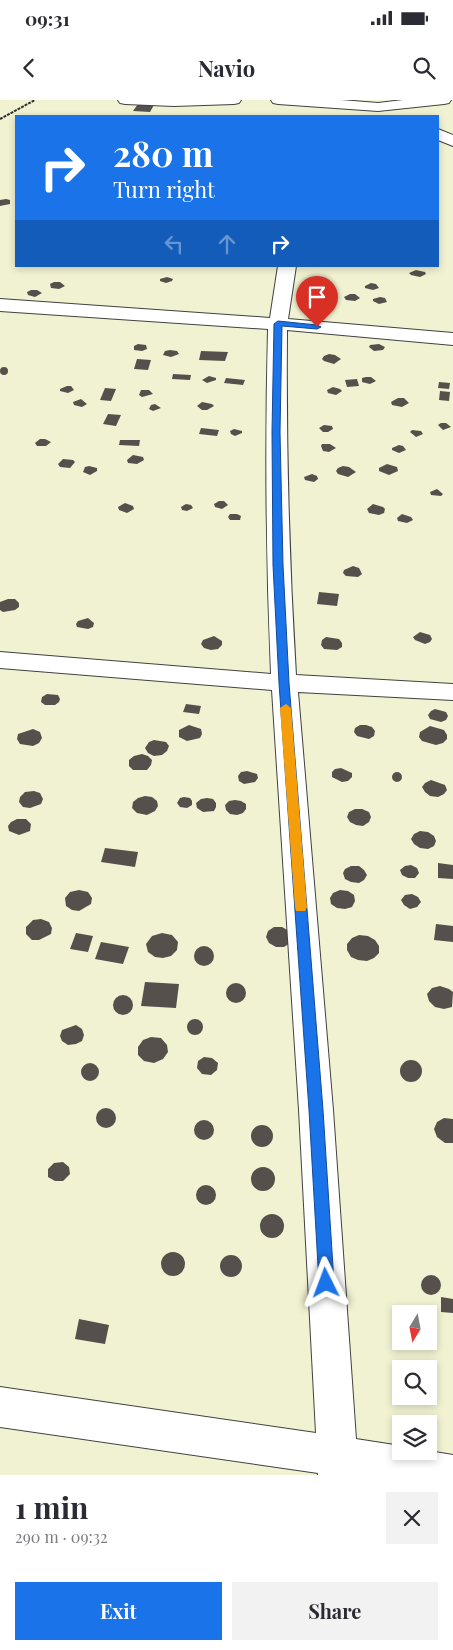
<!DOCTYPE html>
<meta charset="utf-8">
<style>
:root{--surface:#fff;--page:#f2f2f3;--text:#2b2b33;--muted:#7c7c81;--accent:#1a73e8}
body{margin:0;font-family:"Playfair Display",serif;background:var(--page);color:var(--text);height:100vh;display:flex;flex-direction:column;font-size:19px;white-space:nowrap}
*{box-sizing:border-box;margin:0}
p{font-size:16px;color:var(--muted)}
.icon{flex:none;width:28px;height:28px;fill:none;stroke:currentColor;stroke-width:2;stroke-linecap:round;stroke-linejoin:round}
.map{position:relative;height:1375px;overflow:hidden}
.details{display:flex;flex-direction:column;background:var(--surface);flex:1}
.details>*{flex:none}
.top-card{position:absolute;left:15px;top:15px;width:424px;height:152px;border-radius:0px;box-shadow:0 2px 8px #0003;background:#1a73e8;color:#fff;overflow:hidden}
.needle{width:32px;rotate:190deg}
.fabs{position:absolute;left:392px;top:1205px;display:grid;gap:10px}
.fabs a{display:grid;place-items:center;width:45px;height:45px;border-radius:0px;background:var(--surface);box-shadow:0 2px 8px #0003;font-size:25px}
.pin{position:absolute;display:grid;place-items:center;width:42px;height:42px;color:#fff;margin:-51px -21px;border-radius:50% 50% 50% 0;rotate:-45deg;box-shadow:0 0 5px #0007}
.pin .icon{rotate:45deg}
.me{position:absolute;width:55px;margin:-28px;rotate:357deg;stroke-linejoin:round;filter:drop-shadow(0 0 4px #0008)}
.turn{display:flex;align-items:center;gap:18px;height:105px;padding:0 15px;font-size:22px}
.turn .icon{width:65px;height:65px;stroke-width:2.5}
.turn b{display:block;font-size:35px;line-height:42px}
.lanes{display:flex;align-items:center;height:48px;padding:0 15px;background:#0003;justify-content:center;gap:25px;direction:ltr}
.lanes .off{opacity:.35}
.round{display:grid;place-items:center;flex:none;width:52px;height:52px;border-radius:0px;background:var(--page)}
.head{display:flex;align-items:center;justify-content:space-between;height:85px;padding:0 15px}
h1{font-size:30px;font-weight:700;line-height:38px}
.button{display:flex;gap:10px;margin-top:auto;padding:10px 15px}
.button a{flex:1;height:58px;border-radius:0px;background:var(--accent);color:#fff;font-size:20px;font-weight:700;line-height:58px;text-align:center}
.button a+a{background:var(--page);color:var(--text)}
.status{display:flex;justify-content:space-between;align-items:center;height:35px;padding:0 25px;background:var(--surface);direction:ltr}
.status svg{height:14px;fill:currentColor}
header{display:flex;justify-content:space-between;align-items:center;height:65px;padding:0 15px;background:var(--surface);font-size:22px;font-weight:700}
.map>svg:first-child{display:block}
.farmland{fill:#f1f2d1;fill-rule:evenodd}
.building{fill:#55504b}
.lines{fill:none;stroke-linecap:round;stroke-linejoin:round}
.street-casing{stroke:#414141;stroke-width:2}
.path{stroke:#303030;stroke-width:2;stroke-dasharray:3 1;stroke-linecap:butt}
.street{fill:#fff;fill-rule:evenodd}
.route{fill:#1a73e8;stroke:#114b97}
.slow{fill:#f59e0b}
</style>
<div class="status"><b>09:31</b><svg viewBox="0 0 49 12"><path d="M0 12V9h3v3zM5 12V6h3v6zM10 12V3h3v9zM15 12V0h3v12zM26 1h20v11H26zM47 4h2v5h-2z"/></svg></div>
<header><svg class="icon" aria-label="back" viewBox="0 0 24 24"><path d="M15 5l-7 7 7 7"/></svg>Navio<svg class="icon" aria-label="search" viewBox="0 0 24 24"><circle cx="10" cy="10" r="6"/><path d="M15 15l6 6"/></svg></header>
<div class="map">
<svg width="453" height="1375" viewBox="0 0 453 1375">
<rect width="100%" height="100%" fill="#fefcef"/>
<path class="farmland" d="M0,0H453V1375H0ZM16,16H438V166H16ZM401,1214H429V1241H401ZM401,1269H429V1296H401ZM401,1324H429V1351H401Z"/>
<path class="building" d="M138,4L154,5L150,12L133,11Z
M6,99L10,100V104L0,106V100Z
M416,170L425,172L426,174L420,177L411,175L409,173Z
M167,177L173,179L172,181L166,183L160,181V179Z
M54,182H60L65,186L59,189L51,188L50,184Z
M371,183L376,184L379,188L373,190L365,188V186Z
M31,190H37L42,193L35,197L28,195L27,192Z
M350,194H355L360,198L355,201L346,200L344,197Z
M380,197L385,198L387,202L379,204L373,201V199Z
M138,244L146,245L147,249L142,251L134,250V246Z
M379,244L385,247L383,250L374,251L369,247L370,245Z
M170,250L177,251L179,254L171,257L163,255L165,251Z
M201,251L228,252L225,261L199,260Z
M329,254L335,255L341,259L334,264L324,261L322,259L324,256Z
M137,259L151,260L148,270L134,269Z
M0 271a4 4 0 1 1 8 0a4 4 0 1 1-8 0Z
M173,274L191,275L190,280L172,279Z
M209,276L216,278V280L207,283L202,280Z
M366,277H371L376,281L370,284L362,282V278Z
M226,278L245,280L243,285L224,283Z
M357,279L359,286L347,287L345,280Z
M439,282L450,283L449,289L438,288Z
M67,286H71L74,290L68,293L60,291V289Z
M333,287L340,289L342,291L336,295L328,293L327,290Z
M105,288L116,289L111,301L100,300Z
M141,290H149L153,294L142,297L139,295Z
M440,291L450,292L449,301L439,300Z
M398,298H404L409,303L402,307L392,305L391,302Z
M81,299L87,304L82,307L74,305L73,302Z
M202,302L212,304L214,306L207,310H202L197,306Z
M155,304L161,308L153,311L149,309L151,305Z
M108,314L121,315L116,326L103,324Z
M441,323H446L451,327L443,330L438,325Z
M324,325L332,326L333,329L328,332H323L319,328Z
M201,328L219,330L217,336L199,334Z
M234,329L242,331V333L235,336L231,334L230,331Z
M412,330L421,331L423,334L416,337L410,332Z
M40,339H45L51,342L46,346H37L35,343Z
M120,340H140L139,346L119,345Z
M322,344H330L336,348L329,352L323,351L321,346Z
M399,345L403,346L406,350L399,353L392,350V348Z
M133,355L143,357L144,360L137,364L128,363L127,360Z
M63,359L73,360L75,362L70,368L60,367L58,364Z
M387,364L397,367L398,371L389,375L379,371V368Z
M89,366L97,368V371L90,375L83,372L85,367Z
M343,366L349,367L356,372L348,377L338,374L336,371L338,368Z
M312,374L317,376L318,379L314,382L305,380L304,377Z
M437,389L443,394L441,396L431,395L430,392Z
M219,401H224L228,405L222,409L215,407L214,404Z
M125,403L133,406L134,409L127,413L119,410L118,407Z
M186,404L191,405L193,408L187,411L182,410L181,407Z
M373,404L383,407L385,409L384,413L379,415L369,413L367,409Z
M230,414H237L241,416L240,420H230L228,417Z
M402,414L411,417L413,420L407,423L398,421L397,418Z
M353,466L359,468L362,474L358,477L346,476L343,473L344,470Z
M319,492L339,494L337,506L317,504Z
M8,499H15L19,503V507L15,510L3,512L0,510V502Z
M88,518L94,523L93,527L88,529L77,527L76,524L78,521Z
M420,532L430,535L432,539L430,542L425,544L415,540L413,537Z
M214,536L222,541V545L218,549L211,550L204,548L201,544L203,540Z
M326,537L339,539L342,543V547L337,550L324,549L321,545L322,540Z
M47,594L58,595L60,599L59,602L55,605H45L41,602L42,597Z
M186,604L201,606L199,614L183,612Z
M435,609L446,612L448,616L446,620L441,622L430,619L428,615L431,611Z
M189,625L201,629L202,634L200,638L187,641L179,637V630Z
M360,625H366L372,627L375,631L374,636L369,639L357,636L354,632L355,628Z
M430,626L444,630L447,635V639L443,643L436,645L422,641L419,637L420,632Z
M33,629L40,632L42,638L39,643L33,646L20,644L17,639L18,634Z
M154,640L166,642L169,646L167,651L162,655L154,656L148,653L145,648L149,642Z
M142,654L148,656L152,660L151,665L147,670H133L129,666V660L134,656Z
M341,668L352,673V677L348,681L342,682L332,677V672L335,669Z
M247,671L257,674L258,678L255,682L244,684L239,681L238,676L241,672Z
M392 677a5 5 0 1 1 10 0a5 5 0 1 1-10 0Z
M431,680L445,685L447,690L444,694L438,697L430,696L425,692L422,687L425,683Z
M34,691L40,693L43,699L41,704L30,708L23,707L19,702L20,697L25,692Z
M145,696L152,697L157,701L158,706L155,711L147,715L137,713L132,708L133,702L138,698Z
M184,697L190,698L192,701V705L187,708L180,707L177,703L180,698Z
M207,698L213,699L216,703V707L214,711L203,712L197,708L196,703L201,699Z
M235,700L241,701L246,704V709L243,713L237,715L230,714L226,710L225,705L229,701Z
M355,709H362L369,712L371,717L369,722L363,726L356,725L350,722L347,717L349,712Z
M17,719H26L31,724L30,731L19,735L9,731L8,726L11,722Z
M420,731L428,732L434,736L436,741L434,746L428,749L420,748L414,744L411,739L414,734Z
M105,748L138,752L135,767L101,762Z
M438,763L453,765V779L438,778Z
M411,765L417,768L419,773L415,778H408L402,775L400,770L405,766Z
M351,766H359L364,770L367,775L364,780L359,783L351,782L345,779L343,773L345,769Z
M79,790L88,792L92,798L91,804L79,811L72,810L66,806L65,798L70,792Z
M340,790L348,791L354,795L355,801L352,807L345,809L337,808L331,804L330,798L333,793Z
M412,794L418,797L421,802L417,807L410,809L404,805L401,800L405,795Z
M41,819L49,822L52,828L51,834L39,840H32L26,834V827L33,820Z
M436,824L453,826V842L434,840Z
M274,827H282L289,831L290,843L284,847H276L269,843L266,837L268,831Z
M76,833L93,836L88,852L70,849Z
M162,833L172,835L178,842L177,850L171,856L163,858L155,857L148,852L146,844L152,836Z
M359,835L368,836L375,840L379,846V853L374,858L367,861L358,860L351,857L347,850V844L352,838Z
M101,842L129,847L123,864L95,859Z
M194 856a10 10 0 1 1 20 0a10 10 0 1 1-20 0Z
M145,882L179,884L176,908L141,906Z
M226 893a10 10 0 1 1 20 0a10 10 0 1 1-20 0Z
M440,886L449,889L453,892L452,907L444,909L435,907L429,901L427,894L432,888Z
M113 905a10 10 0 1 1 20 0a10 10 0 1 1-20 0Z
M187 927a8 8 0 1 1 16 0a8 8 0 1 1-16 0Z
M76,925L82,929L84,935L82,941L76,944L68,945L62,941L60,936L62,930Z
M151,937L161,938L167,945L168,952L163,959L154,963L144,961L138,955V947L143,940Z
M204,957L212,958L218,963L217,970L211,975L202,974L197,968L198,961Z
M400 971a11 11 0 1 1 22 0a11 11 0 1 1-22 0Z
M81 972a9 9 0 1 1 18 0a9 9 0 1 1-18 0Z
M96 1018a10 10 0 1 1 20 0a10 10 0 1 1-20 0Z
M444,1018L453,1019V1043H445L437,1037L434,1029L437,1022Z
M194 1030a10 10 0 1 1 20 0a10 10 0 1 1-20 0Z
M251 1036a11 11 0 1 1 22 0a11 11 0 1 1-22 0Z
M63,1062L69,1067L70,1074L63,1081H55L48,1077V1069L54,1063Z
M251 1079a12 12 0 1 1 24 0a12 12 0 1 1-24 0Z
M196 1095a10 10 0 1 1 20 0a10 10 0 1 1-20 0Z
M260 1126a12 12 0 1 1 24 0a12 12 0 1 1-24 0Z
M161 1164a12 12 0 1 1 24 0a12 12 0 1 1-24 0Z
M220 1166a11 11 0 1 1 22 0a11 11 0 1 1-22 0Z
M421 1185a10 10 0 1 1 20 0a10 10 0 1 1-20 0Z
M441,1197L453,1199V1213L441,1212Z
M79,1219L109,1225L105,1244L75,1239Z"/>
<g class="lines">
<defs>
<path id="street" d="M118,0H241L239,3L234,4L174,6L125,4L120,3Z
M271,0H341L378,3L403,0H451L449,3L444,4L378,11L278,4L273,3Z
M438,29L453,35V46L438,40Z
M278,166H296L288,219L453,233V245L287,230C286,346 289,460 296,575L453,584V600L298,592L333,1010L356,1339L401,1346V1351H429L453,1355V1375H318V1373L0,1327V1287L316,1333L299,1010L272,590L0,568V552L271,574C266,459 265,344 268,229L0,211V199L270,218Z"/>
</defs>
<use href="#street" class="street-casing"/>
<path class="path" d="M0,19L35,0"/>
<use href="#street" class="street"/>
</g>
<path class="route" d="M278,221L317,225L321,227L317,229L282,226L280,332L283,465L289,583L323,1010L334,1183L332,1188L326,1190L321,1188L319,1183L309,1010L279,583L273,465L272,332L274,224Z"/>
<path class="slow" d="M286,604L291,608L307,807L305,811H296L295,807L280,608Z"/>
</svg>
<div class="fabs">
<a><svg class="needle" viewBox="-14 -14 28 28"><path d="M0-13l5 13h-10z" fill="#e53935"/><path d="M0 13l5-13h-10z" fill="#7c7c81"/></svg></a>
<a><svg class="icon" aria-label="search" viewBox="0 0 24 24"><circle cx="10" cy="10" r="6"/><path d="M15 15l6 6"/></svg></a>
<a><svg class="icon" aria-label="layers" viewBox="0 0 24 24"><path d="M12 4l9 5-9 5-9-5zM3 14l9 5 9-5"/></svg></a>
</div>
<div class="pin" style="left:317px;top:227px;background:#d93025"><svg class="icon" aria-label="arrive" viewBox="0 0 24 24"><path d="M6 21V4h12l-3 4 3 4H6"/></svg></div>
<svg class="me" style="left:326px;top:1183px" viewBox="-20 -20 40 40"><path d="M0-17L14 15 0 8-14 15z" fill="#1a73e8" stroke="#fff" stroke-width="4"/></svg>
<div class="top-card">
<div class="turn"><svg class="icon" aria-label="right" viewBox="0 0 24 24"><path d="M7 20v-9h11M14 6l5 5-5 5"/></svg><div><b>280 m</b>Turn right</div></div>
<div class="lanes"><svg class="icon off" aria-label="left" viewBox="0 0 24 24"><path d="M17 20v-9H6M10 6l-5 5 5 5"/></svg><svg class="icon off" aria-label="ahead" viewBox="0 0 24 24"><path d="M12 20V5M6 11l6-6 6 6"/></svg><svg class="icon" aria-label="right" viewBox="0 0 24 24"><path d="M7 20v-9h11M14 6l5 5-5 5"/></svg></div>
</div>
</div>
<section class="details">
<div class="head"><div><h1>1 min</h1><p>290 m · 09:32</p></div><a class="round"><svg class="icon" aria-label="close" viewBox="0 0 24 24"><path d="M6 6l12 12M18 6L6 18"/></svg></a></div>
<div class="button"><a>Exit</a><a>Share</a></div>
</section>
